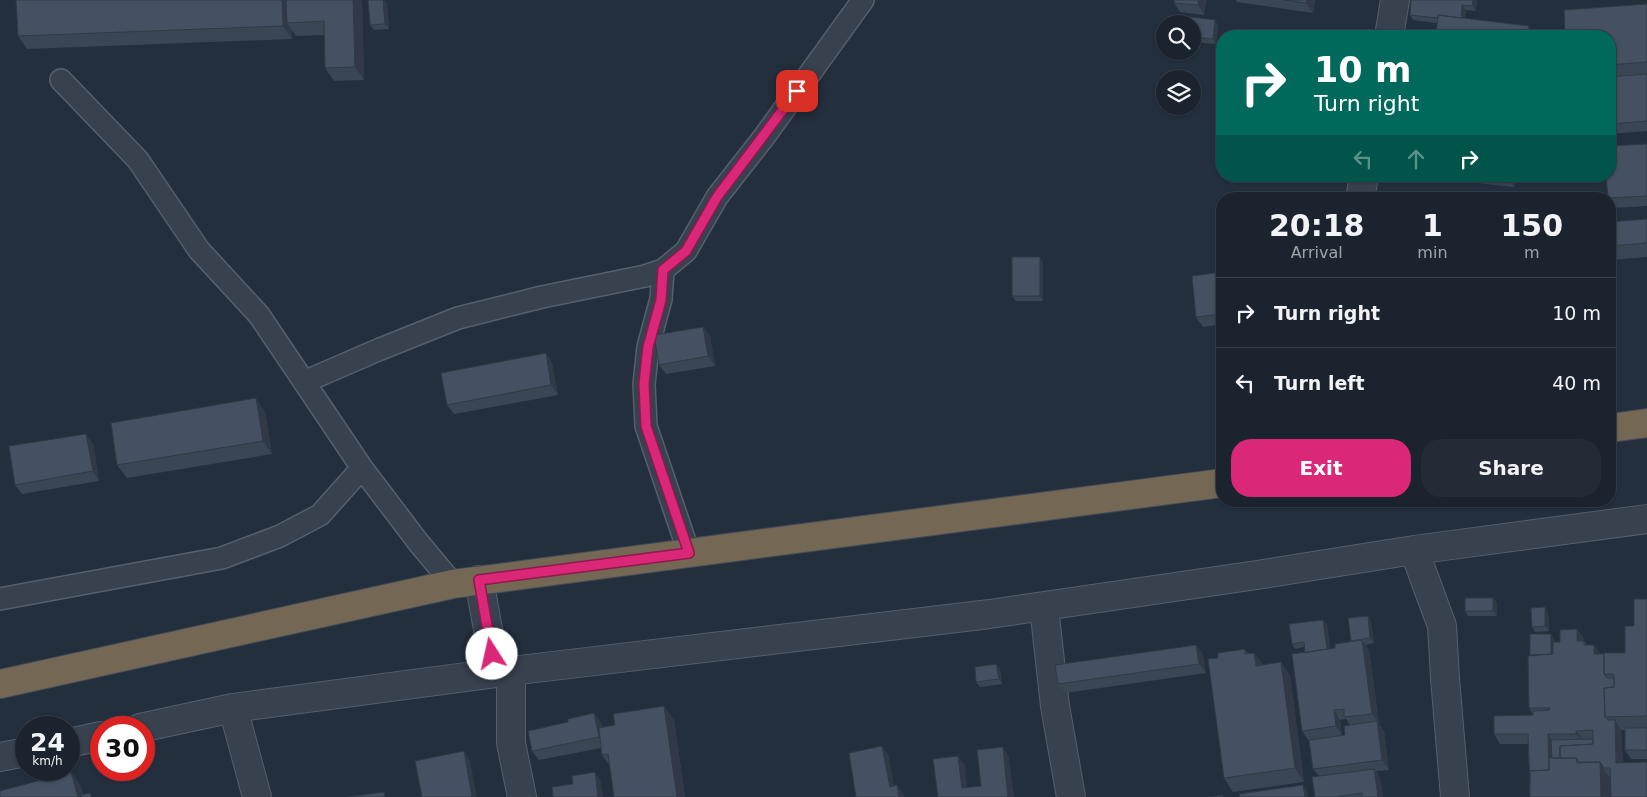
<!DOCTYPE html>
<style>
:root{--surface:#1b232e;--page:#242b36;--text:#f1f3f6;--muted:#a0a4aa;--line:#39404a;--accent:#db2777}
body{margin:0;font-family:"DejaVu Sans",sans-serif;background:var(--page);color:var(--text);height:100vh;display:flex;flex-direction:column;font-size:19px;white-space:nowrap}
*{box-sizing:border-box;margin:0}
p{font-size:16px;color:var(--muted)}
.icon{flex:none;width:28px;height:28px;fill:none;stroke:currentColor;stroke-width:2;stroke-linecap:round;stroke-linejoin:round}
.map{position:relative;flex:1;overflow:hidden}
.side{position:absolute;left:1216px;top:192px;width:400px;height:315px;display:flex;flex-direction:column;background:var(--surface);border-radius:20px;box-shadow:0 1px 4px #0004,0 0 0 1px var(--line)}
.side>*{flex:none}
.guide{position:absolute;left:1216px;top:30px;width:400px;height:152px;border-radius:20px;box-shadow:0 1px 4px #0004,0 0 0 1px var(--line);background:#00695c;color:#fff;overflow:hidden}
.tools{position:absolute;left:1156px;top:15px;display:grid;gap:10px}
.tools a{display:grid;place-items:center;width:45px;height:45px;border-radius:50%;background:var(--surface);box-shadow:0 1px 4px #0004,0 0 0 1px var(--line);font-size:25px}
.speed{position:absolute;left:15px;top:716px;display:flex;gap:10px;font-size:25px;font-weight:700;text-align:center}
.speed>*{display:grid;place-content:center;width:65px;height:65px;border-radius:50%;background:var(--surface);box-shadow:0 1px 4px #0004,0 0 0 1px var(--line);line-height:1}
.speed small{font-size:12px;font-weight:400}
.speed .limit{border:8px solid #d22;background:#fff;color:#111}
.pin{position:absolute;display:grid;place-items:center;width:42px;height:42px;color:#fff;margin:-21px;border-radius:10px;box-shadow:0 2px 8px #0006}
.me{position:absolute;width:55px;margin:-28px;rotate:350deg;stroke-linejoin:round;filter:drop-shadow(0 0 4px #0008)}
.turn{display:flex;align-items:center;gap:18px;height:105px;padding:0 15px;font-size:22px}
.turn .icon{width:65px;height:65px;stroke-width:2.5}
.turn b{display:block;font-size:35px;line-height:42px}
.lanes{display:flex;align-items:center;height:48px;padding:0 15px;background:#0003;justify-content:center;gap:25px;direction:ltr}
.lanes .off{opacity:.35}
.eta{display:flex;justify-content:space-evenly;align-items:center;height:85px;text-align:center}
.eta b{font-size:30px;font-weight:700;line-height:35px}
.action{display:flex;gap:10px;margin-top:auto;padding:10px 15px}
.action a{flex:1;height:58px;border-radius:20px;background:var(--accent);color:#fff;font-size:20px;font-weight:700;line-height:58px;text-align:center}
.action a+a{background:var(--page);color:var(--text)}
ul{padding:0;list-style:none}
li{display:flex;align-items:center;gap:15px;height:70px;padding:0 15px;border-top:1px solid var(--line)}
li div{flex:1}
li b{display:block;font-size:19px}
li em{font-style:normal}
.map>svg:first-child{display:block}
.lines{fill:none;stroke-linecap:round;stroke-linejoin:round}
.lane-casing{stroke:#565f6c;stroke-width:24}
.street-casing{stroke:#565f6c;stroke-width:30}
.highway-casing{stroke:#434c59;stroke-width:30}
.lane{stroke:#38414e;stroke-width:21}
.street{stroke:#38414e;stroke-width:28}
.highway{stroke:#746855;stroke-width:28}
.wall{fill:#3b4654;fill-rule:evenodd}
.shaded-wall{fill:#303945}
.building{fill:#455162;stroke:#303945}
.route-casing{stroke:#8e194d;stroke-width:12}
.route{stroke:#db2777;stroke-width:9}
</style>
<div class="map">
<svg width="1647" height="797" viewBox="0 0 1647 797">
<rect width="100%" height="100%" fill="#242f3e"/>
<g class="lines">
<defs>
<path id="lane" d="M61,80L138,160L199,250L259,315L362,468L418,542L453,584
M663,270L661,299L648,347L644,384L646,426L689,553
M304,382L378,350L458,318L542,297L645,276L663,270L686,251L717,197L764,137L863,0
M0,599L222,558L280,536L320,515L362,468"/>
<path id="street" d="M1389,36L1395,0
M1360,199L1364,176
M1414,550L1442,626L1445,678L1455,797
M479,580L496,673
M1044,607L1055,706L1071,797
M511,671V743L522,797
M233,708L257,797
M140,728L233,708L511,671L990,614L1257,575L1414,550L1647,519
M69,743L101,736
M0,757L26,752"/>
<path id="highway" d="M1610,428L1647,423
M0,684L453,584L1222,483"/>
</defs>
<use href="#lane" class="lane-casing"/>
<use href="#street" class="street-casing"/>
<use href="#highway" class="highway-casing"/>
<use href="#lane" class="lane"/>
<use href="#street" class="street"/>
<use href="#highway" class="highway"/>
</g>
<path class="wall" d="M362,0L364,80L334,81L325,68L324,35L296,36L292,30V39L27,49L18,36Z
M1206,0L1204,15L1180,12L1174,3Z
M1236,0H1315L1313,13L1237,2Z
M1477,0L1476,11L1466,10L1465,18L1437,23L1413,20L1410,15Z
M387,3L389,29L374,30L370,25Z
M1647,4V131L1610,134V36Z
M1192,24L1218,25L1216,44L1192,42Z
M1647,144V206L1614,208L1610,202V199L1608,198Z
M1437,176H1516L1514,187L1439,179Z
M1610,205L1611,222L1647,219V257L1610,260Z
M1043,262V301H1016L1012,296Z
M1222,272V324L1203,327L1196,317Z
M703,327L710,336L715,366L666,374L659,365Z
M552,363L558,395L454,414L447,405Z
M265,412L272,454L127,478L117,465Z
M93,443L99,481L22,494L15,485Z
M1493,598L1497,603V616H1468L1465,611Z
M1647,599V759H1631L1625,750V730H1621L1623,763L1610,778V797H1530L1528,744H1500L1494,734L1533,715L1529,708L1531,655L1554,639V642H1560L1577,629L1584,639V641L1587,645H1594L1600,654L1625,653L1634,626Z
M1545,607L1548,612L1549,631L1535,632L1532,627Z
M1323,620L1327,625L1330,649L1335,648L1351,642L1371,621L1374,643L1365,645L1369,650L1379,723H1378L1384,731L1389,770L1376,771L1380,778L1383,797H1315L1319,776L1313,769L1309,741L1302,731L1305,653L1304,647L1295,649L1292,644ZM1346,719L1350,725L1345,735H1342L1340,720Z
M1196,645L1203,654L1206,673L1065,693L1058,684Z
M1245,649L1248,654L1254,653L1263,665L1290,675L1304,782L1233,792L1224,778L1218,658Z
M996,664L1000,669L1002,684L980,687L976,682Z
M664,706L674,720L685,797H614L610,766L602,755L601,748L539,760L532,751L568,722L594,713L601,723L602,727L615,725Z"/>
<path class="shaded-wall" d="M282,0H291L287,23L292,30V39L283,26Z
M353,0H362L364,80L355,67Z
M383,0H384L387,3L389,29L385,24Z
M1198,0H1206L1204,15L1198,5Z
M1307,0H1315L1313,13L1306,3Z
M1473,0H1477L1476,11L1472,6Z
M1462,5L1466,10L1464,26L1460,21Z
M1215,20L1218,25L1216,44L1213,39Z
M1529,26L1536,36H1527Z
M1508,176H1516L1514,187L1508,178Z
M1601,192L1606,199H1601Z
M1610,205L1612,236L1610,232Z
M1040,257L1043,262V301L1040,296Z
M703,327L710,336L715,366L708,356Z
M546,353L552,363L558,395L551,385Z
M256,398L265,412L272,454L263,441Z
M86,434L93,443L99,481L93,471Z
M1493,598L1497,603V616L1493,611Z
M1545,607L1548,612L1549,631L1545,626Z
M1368,616L1371,621L1374,643L1370,638Z
M1323,620L1327,625L1331,657L1327,652Z
M1577,629L1584,639V651L1577,641Z
M1551,634L1554,639V659L1551,654Z
M1362,640L1369,650L1379,723L1372,714Z
M1196,645L1203,654L1206,673L1199,664Z
M1594,645L1601,654H1594Z
M1254,653L1263,666H1256Z
M1281,662L1290,675L1304,782L1295,768Z
M996,664L1000,669L1002,684L999,679Z
M664,706L674,720L685,797H677Z
M1334,710L1340,720L1342,736L1336,726Z
M594,713L601,723L605,747L599,737Z
M1615,720L1621,730L1623,772L1616,763Z
M1377,721L1384,731L1389,770L1382,760Z
M1576,731L1583,740V743L1576,734Z
M1548,734L1554,743L1550,774Z
M882,746L889,756L896,797L890,787Z
M1003,747L1009,757L1014,797H1008Z
M464,751L470,761L477,797H472Z
M958,756L965,765L968,797L962,788Z
M1600,762L1605,768H1603L1610,778V797H1601Z
M1374,769L1380,778L1383,797H1378Z
M71,772L81,786L84,797H78Z
M595,772L601,782L603,797H598Z
M897,785L904,795V797H899Z
M1303,785L1307,790L1308,797H1305Z"/>
<path class="building" d="M16,0H282L283,26L18,36Z
M286,0H353L355,67L325,68L324,21L287,23Z
M368,0H383L385,24L370,25Z
M1174,0H1198V5L1174,3Z
M1284,0H1307L1306,3Z
M1411,0H1473L1472,6L1462,5L1461,18L1438,15V18L1410,15Z
M1647,4V62L1610,65V36H1565L1564,10Z
M1438,15L1529,26L1527,36H1436Z
M1184,16L1215,20L1213,39L1192,37V24H1183Z
M1647,74V121L1610,124V77Z
M1647,144V196L1608,198L1606,176H1610V146Z
M1494,176H1508V178Z
M1601,192V199H1555V195Z
M1647,219V243L1610,246V222Z
M1012,257H1040V296H1012Z
M1222,272V314L1196,317L1192,276Z
M703,327L708,356L659,365L654,335Z
M546,353L551,385L447,405L441,373Z
M256,398L263,441L117,465L111,423Z
M86,434L93,471L15,485L9,446Z
M1465,598H1493V611H1465Z
M1634,599H1647V716L1605,717L1604,688L1614,687V674H1604V653H1625V626H1634Z
M1545,607V626L1532,627L1531,608Z
M1368,616L1370,638L1351,641L1348,618Z
M1323,620L1327,649L1305,653L1304,642L1292,644L1289,624Z
M1577,629V641H1584V645H1594V654H1604V674L1607,678H1614V687L1604,688L1605,717L1608,720H1615L1616,763L1647,762V797H1611L1610,768H1603V766L1600,762H1579L1576,758H1560V746L1593,744V730L1576,731V734H1548L1549,770L1530,771V783L1528,734H1494V716L1533,715V711L1550,710V708H1529L1528,656L1553,654V642H1560V630Z
M1530,634H1551V654L1530,655Z
M1362,640L1372,714L1344,717V709L1334,710L1336,726L1302,731L1292,654L1335,648V644Z
M1196,645L1199,664L1058,684L1055,665Z
M1245,649V654L1254,653L1256,666L1281,662L1295,768L1224,778L1208,659L1218,658V653Z
M996,664L999,679L976,682L975,667Z
M664,706L677,797H614L608,754L602,755L599,728L615,725L613,714Z
M594,713L599,737L532,751L528,731L568,722V719Z
M1377,721L1382,760L1313,769L1309,740L1345,735L1344,726Z
M1625,728H1647V750H1625Z
M1593,739V744L1560,746V758H1552L1551,740Z
M882,746L890,787L897,785L899,797H856L849,753Z
M1003,747L1008,797H938L933,759L958,756L962,788L981,786L977,750Z
M464,751L472,797H422L415,761Z
M1549,758H1576L1577,763L1600,762L1601,797H1530V771L1549,770Z
M1374,769L1378,797H1362V793L1336,797H1315L1312,777Z
M71,772L78,797H0V791Z
M595,772L598,797H553L552,787L573,784L572,776Z
M1303,785L1305,797H1240L1239,794Z
M384,792L385,797H347Z
M90,793L91,797H81V795Z
M1223,795V797H1208Z"/>
<g class="lines">
<defs>
<path id="route" d="M492,654L479,580L689,553L646,426L644,384L648,347L661,300L663,270L686,251L717,197L797,91"/>
</defs>
<use href="#route" class="route-casing"/>
<use href="#route" class="route"/>
</g>
</svg>
<div class="tools">
<a><svg class="icon" aria-label="search" viewBox="0 0 24 24"><circle cx="10" cy="10" r="6"/><path d="M15 15l6 6"/></svg></a>
<a><svg class="icon" aria-label="layers" viewBox="0 0 24 24"><path d="M12 4l9 5-9 5-9-5zM3 14l9 5 9-5"/></svg></a>
</div>
<div class="speed"><div>24<small>km/h</small></div><div class="limit">30</div></div>
<div class="pin" style="left:797px;top:91px;background:#d93025"><svg class="icon" aria-label="arrive" viewBox="0 0 24 24"><path d="M6 21V4h12l-3 4 3 4H6"/></svg></div>
<svg class="me" style="left:492px;top:654px" viewBox="-20 -20 40 40"><circle r="19" fill="#fff"/><path d="M0-13L10 11 0 6-10 11z" fill="#db2777"/></svg>
<div class="guide">
<div class="turn"><svg class="icon" aria-label="right" viewBox="0 0 24 24"><path d="M7 20v-9h11M14 6l5 5-5 5"/></svg><div><b>10 m</b>Turn right</div></div>
<div class="lanes"><svg class="icon off" aria-label="left" viewBox="0 0 24 24"><path d="M17 20v-9H6M10 6l-5 5 5 5"/></svg><svg class="icon off" aria-label="ahead" viewBox="0 0 24 24"><path d="M12 20V5M6 11l6-6 6 6"/></svg><svg class="icon" aria-label="right" viewBox="0 0 24 24"><path d="M7 20v-9h11M14 6l5 5-5 5"/></svg></div>
</div>
<section class="side">
<div class="eta">
<div><b>20:18</b><p>Arrival</p></div>
<div><b>1</b><p>min</p></div>
<div><b>150</b><p>m</p></div>
</div>
<ul>
<li><svg class="icon" aria-label="right" viewBox="0 0 24 24"><path d="M7 20v-9h11M14 6l5 5-5 5"/></svg><div><b>Turn right</b></div><em>10 m</em></li>
<li><svg class="icon" aria-label="left" viewBox="0 0 24 24"><path d="M17 20v-9H6M10 6l-5 5 5 5"/></svg><div><b>Turn left</b></div><em>40 m</em></li>
</ul>
<div class="action"><a>Exit</a><a>Share</a></div>
</section>
</div>
